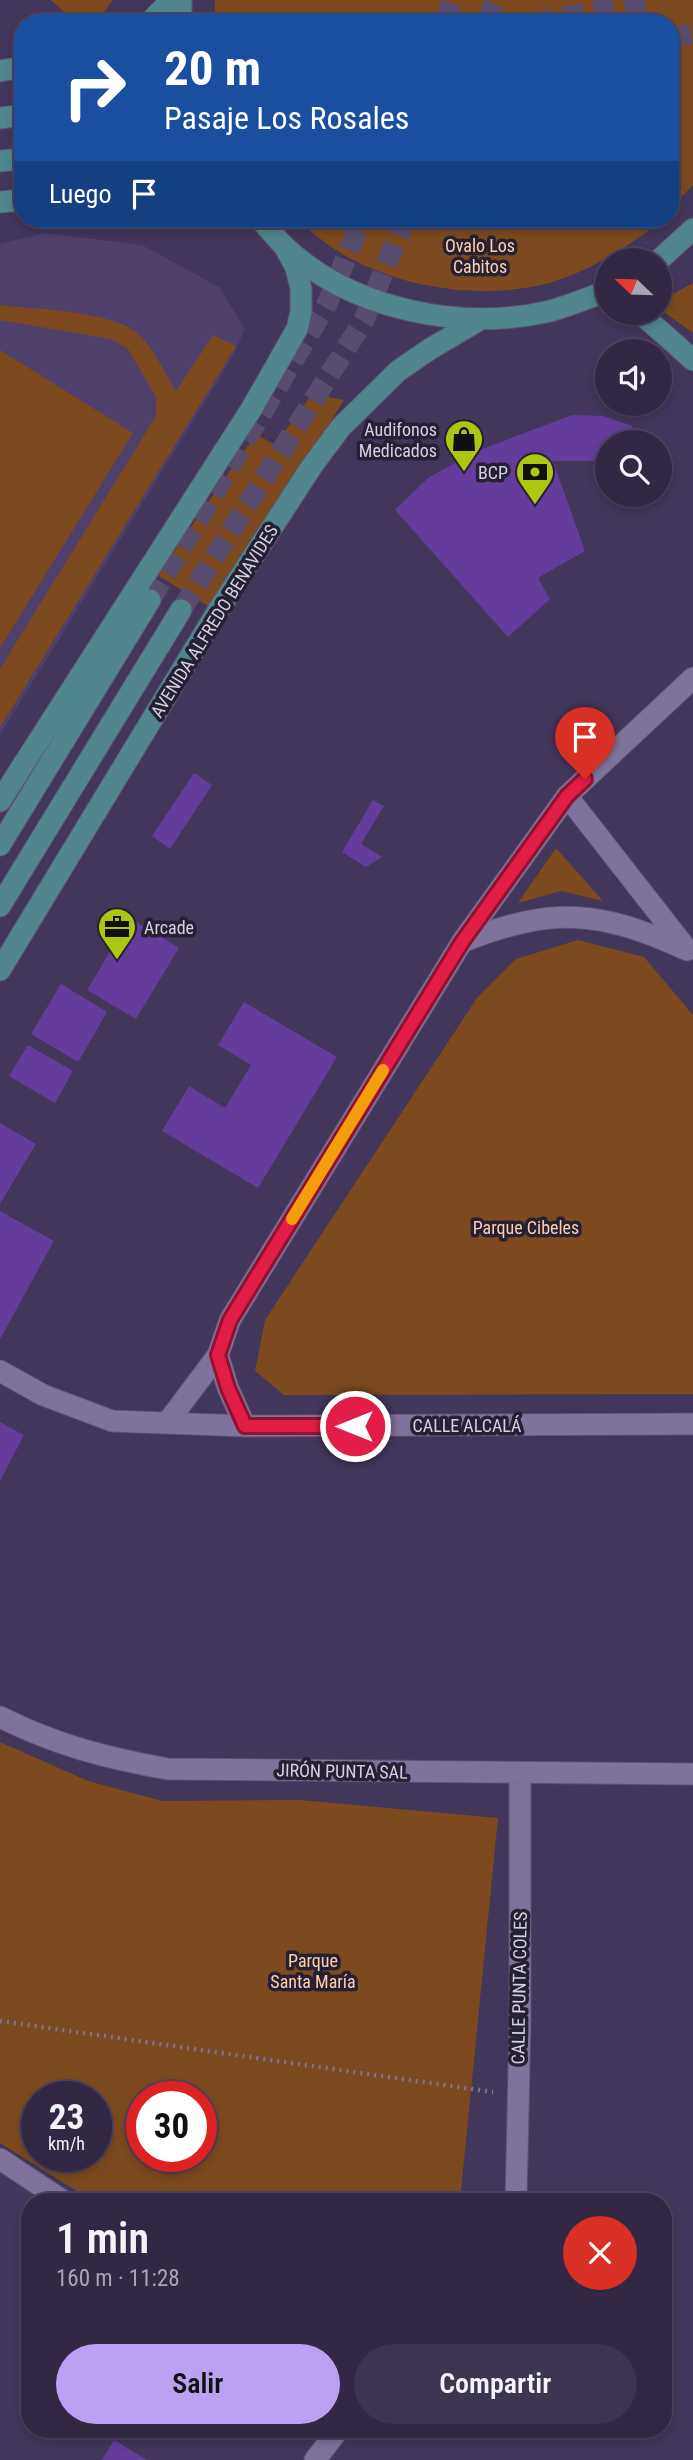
<!DOCTYPE html>
<html lang="es">
<meta charset="utf-8">
<style>
:root{--surface:#322844;--page:#3d344f;--text:#f1f3f6;--muted:#a8a6b2;--line:#4d445d;--accent:#bca0f2}
body{margin:0;font-family:"Roboto Condensed",sans-serif;background:var(--page);color:var(--text);height:100vh;display:flex;flex-direction:column;font-size:26px;white-space:nowrap}
*{box-sizing:border-box;margin:0}
p{font-size:23px;color:var(--muted)}
.icon{flex:none;width:38px;height:38px;fill:none;stroke:currentColor;stroke-width:2;stroke-linecap:round;stroke-linejoin:round}
.map{position:relative;flex:1;overflow:hidden}
.details{position:absolute;left:21px;top:2193px;width:651px;height:245px;display:flex;flex-direction:column;background:var(--surface);border-radius:28px;box-shadow:0 4px 10px #0003,0 0 0 2px var(--line)}
.details>*{flex:none}
.top-card{position:absolute;left:14px;top:14px;width:665px;height:214px;border-radius:28px;box-shadow:0 4px 10px #0003,0 0 0 2px var(--line);background:#1a4fa0;color:#fff;overflow:hidden}
.needle{width:46px;rotate:293deg}
.tools{position:absolute;left:595px;top:248px;display:grid;gap:14px}
.tools a{display:grid;place-items:center;width:77px;height:77px;border-radius:50%;background:var(--surface);box-shadow:0 4px 10px #0003,0 0 0 2px var(--line);font-size:35px}
.speed{position:absolute;left:21px;top:2081px;display:flex;gap:14px;font-size:35px;font-weight:700;text-align:center}
.speed>*{display:grid;place-content:center;width:91px;height:91px;border-radius:50%;background:var(--surface);box-shadow:0 4px 10px #0003,0 0 0 2px var(--line);line-height:1}
.speed small{font-size:18px;font-weight:400}
.speed .limit{border:10px solid #d22;background:#fff;color:#111}
.pin{position:absolute;display:grid;place-items:center;width:60px;height:60px;color:#fff;margin:-72px -30px;border-radius:50% 50% 50% 0;rotate:-45deg;box-shadow:0 0 7px #0007}
.pin .icon{rotate:45deg}
.me{position:absolute;width:77px;margin:-38px;rotate:270deg;stroke-linejoin:round;filter:drop-shadow(0 0 5px #0008)}
.turn{display:flex;align-items:center;gap:24px;height:147px;padding:0 35px;font-size:32px}
.turn .icon{width:91px;height:91px;stroke-width:2.5}
.turn b{display:block;font-size:49px;line-height:60px}
.then{display:flex;align-items:center;height:66px;padding:0 35px;background:#0003;gap:14px;font-size:26px}
.round{display:grid;place-items:center;flex:none;width:74px;height:74px;border-radius:37px;background:var(--page)}
.summary{display:flex;align-items:center;justify-content:space-between;height:119px;padding:0 35px}
h1{font-size:42px;font-weight:600;line-height:52px}
.cta{display:flex;gap:14px;margin-top:auto;padding:14px 35px}
.cta a{flex:1;height:80px;border-radius:42px;background:var(--accent);color:#111;font-size:28px;font-weight:600;line-height:80px;text-align:center}
.cta a+a{background:var(--page);color:var(--text)}
.map>svg:first-child{display:block}
.built{fill:#4e406a}
.green{fill:#7c4a1e;fill-rule:evenodd}
.building{fill:#633c9c}
.lines{fill:none;stroke-linecap:round;stroke-linejoin:round}
.major-tunnel{stroke:#584d6f;stroke-width:21;stroke-dasharray:21 10;stroke-linecap:butt}
.minor-casing{stroke:#5d5270;stroke-width:23}
.major-casing{stroke:#5d5270;stroke-width:23}
.path{stroke:#7f7593;stroke-width:4.5;stroke-dasharray:2 5;stroke-linecap:butt}
.minor{stroke:#80739b;stroke-width:21}
.major{stroke:#51868c;stroke-width:21}
.route-casing{stroke:#92132f;stroke-width:18}
.route{stroke:#e11d48;stroke-width:12}
.slow{stroke:#f59e0b;stroke-width:12}
.labels{text-anchor:middle;dominant-baseline:central;stroke-width:7;stroke-linejoin:round;paint-order:stroke}
.park-label{font-size:18px;fill:#ffcfab;stroke:#262132}
.poi-label{font-size:18px;fill:#d5cfe5;stroke:#262132;text-anchor:end}
.street-label{font-size:18px;fill:#d5cfe5;stroke:#262132}
</style>
<div class="map">
<svg width="693" height="2460" viewBox="0 0 693 2460">
<rect width="100%" height="100%" fill="#42365a"/>
<path class="built" d="M45,233L142,245L219,287L245,329L233,356L0,735V244Z"/>
<path class="green" d="M51,0H113C101,16 98,23 76,23Z
M215,0H693V185L670,209V23H215Z
M298,219H661C650,231 637,239 623,248C599,263 569,279 541,285C459,303 356,280 298,219Z
M693,283V333L660,309V301Z
M0,305C34,309 112,311 137,333C155,349 164,372 176,391L213,335L236,346L0,727V669L156,416V397L128,349L111,339L0,320Z
M0,350L133,433L0,648Z
M312,394L344,400L213,609L157,575L256,434L275,445Z
M556,848L603,901L561,891L518,903Z
M578,940L644,957L693,1015V1394L284,1395L255,1371L265,1320L477,998L516,959Z
M0,1742L88,1781L162,1801L300,1800L498,1818L460,2201H93L0,2143ZM96,2096V2156H37V2096ZM201,2096V2156H142V2096Z"/>
<path class="building" d="M572,415L603,416L632,426L626,443H607V461H553L585,551L538,578L550,599L508,637L395,510L428,478L472,453Z
M194,773L212,785L170,849L152,836Z
M373,800L384,806L361,844L382,857L366,867L342,852Z
M130,918L179,948L136,1019L87,990Z
M61,984L107,1012L78,1062L31,1034Z
M244,1002L337,1057L258,1188L162,1131L189,1086L225,1108L251,1065L218,1045Z
M28,1045L73,1071L55,1103L9,1076Z
M0,1123L36,1144L0,1204Z
M0,1211L54,1241L0,1339Z
M0,1422L24,1435L0,1481Z
M114,2440L147,2460H102Z"/>
<g class="lines">
<path class="major-tunnel" d="M444,23L453,0
M486,23L496,0
M533,23L655,0
M670,38L693,33
M150,600L327,304L362,219
M181,610L364,320L405,219"/>
<defs>
<path id="minor" d="M567,796L685,947
M462,942C553,906 599,910 687,950
M0,1371L43,1395L112,1421L245,1426L693,1424
M167,1423L218,1355
M245,1426L228,1388L218,1355L230,1320L462,942L567,796L693,678
M0,1717C56,1745 106,1758 168,1769L693,1774
M0,2159L65,2202
M516,2202L520,2023V1774
M315,2460L339,2429"/>
<path id="major" d="M181,0V23
M149,23L171,0
M0,71L23,67
M0,118L23,115
M0,161L23,159
M0,202L23,200
M260,219C268,228 276,238 285,247C351,309 459,331 546,312C567,307 587,298 607,291
M658,261L693,229
M640,313L693,360
M0,801L252,408L297,329L301,311V289L296,268L285,247
M0,845L150,600
M0,906L181,610
M0,970L219,609L312,466L341,427L398,371L430,349L481,319"/>
</defs>
<use href="#minor" class="minor-casing"/>
<use href="#major" class="major-casing"/>
<path class="path" d="M0,2021L493,2092"/>
<use href="#minor" class="minor"/>
<use href="#major" class="major"/>
</g>
<g class="lines">
<defs>
<path id="route" d="M355,1426H245L228,1388L218,1355L230,1320L462,942L567,796L585,779"/>
</defs>
<use href="#route" class="route-casing"/>
<use href="#route" class="route"/>
<path class="slow" d="M292,1219L383,1070"/>
</g>
<defs>
<symbol id="shop-pin" viewBox="-11 -11 22 30"><path d="M0 17L-7.5 6A9.5 9.5 0 1 1 7.5 6Z" fill="#acc611" stroke="#262132"/><path d="M-5-2.5h2.3a2.7 3.5 0 0 1 5.4 0H5L5.5 6h-11ZM-1.5-2.5h3a1.5 2.3 0 0 0-3 0Z" fill="#111"/></symbol>
<symbol id="bank-pin" viewBox="-11 -11 22 30"><path d="M0 17L-7.5 6A9.5 9.5 0 1 1 7.5 6Z" fill="#acc611" stroke="#262132"/><path d="M-6-4H6V4H-6ZM0-2.3a2.3 2.3 0 1 0 0 4.6a2.3 2.3 0 1 0 0-4.6Z" fill="#111"/></symbol>
<symbol id="office-pin" viewBox="-11 -11 22 30"><path d="M0 17L-7.5 6A9.5 9.5 0 1 1 7.5 6Z" fill="#acc611" stroke="#262132"/><path d="M-6-3h4V-5.5h4V-3h4V5H-6ZM-1-4.5V-3h2v-1.5ZM-6 0V1H6V0Z" fill="#111"/></symbol>
</defs>
<g fill-rule="evenodd">
<use href="#shop-pin" x="442" y="417" width="44" height="60"/>
<use href="#bank-pin" x="513" y="450" width="44" height="60"/>
<use href="#office-pin" x="95" y="905" width="44" height="60"/>
</g>
<g class="labels">
<g class="park-label">
<text x="480" y="245">Ovalo Los<tspan x="480" dy="21">Cabitos</tspan></text>
<text x="526" y="1227">Parque Cibeles</text>
<text x="313" y="1960">Parque<tspan x="313" dy="21">Santa María</tspan></text>
</g>
<g class="poi-label">
<text x="437" y="429">Audifonos<tspan x="437" dy="21">Medicados</tspan></text>
<text x="508" y="472">BCP</text>
<text x="144" y="927" text-anchor="start">Arcade</text>
</g>
<g class="street-label">
<text transform="translate(214 621) rotate(-58)">AVENIDA ALFREDO BENAVIDES</text>
<text x="467" y="1425">CALLE ALCALÁ</text>
<text transform="translate(342 1771) rotate(1)">JIRÓN PUNTA SAL</text>
<text transform="translate(519 1988) rotate(-89)">CALLE PUNTA COLES</text>
</g>
</g>
</svg>
<div class="tools">
<a><svg class="needle" viewBox="-14 -14 28 28"><path d="M0-13l5 13h-10z" fill="#e53935"/><path d="M0 13l5-13h-10z" fill="#a8a6b2"/></svg></a>
<a><svg class="icon" aria-label="sound" viewBox="0 0 24 24"><path d="M4 9h4l5-4v14l-5-4H4zM17 9q2 3 0 6"/></svg></a>
<a><svg class="icon" aria-label="search" viewBox="0 0 24 24"><circle cx="10" cy="10" r="6"/><path d="M15 15l6 6"/></svg></a>
</div>
<div class="speed"><div>23<small>km/h</small></div><div class="limit">30</div></div>
<div class="pin" style="left:585px;top:779px;background:#d93025"><svg class="icon" aria-label="arrive" viewBox="0 0 24 24"><path d="M6 21V4h12l-3 4 3 4H6"/></svg></div>
<svg class="me" style="left:355px;top:1426px" viewBox="-20 -20 40 40"><circle r="17" fill="#e11d48" stroke="#fff" stroke-width="3"/><path d="M0-11L8 9 0 5-8 9z" fill="#fff"/></svg>
<div class="top-card">
<div class="turn"><svg class="icon" aria-label="right" viewBox="0 0 24 24"><path d="M7 20v-9h11M14 6l5 5-5 5"/></svg><div><b>20 m</b>Pasaje Los Rosales</div></div>
<div class="then">Luego<svg class="icon" aria-label="arrive" viewBox="0 0 24 24"><path d="M6 21V4h12l-3 4 3 4H6"/></svg></div>
</div>
<section class="details">
<div class="summary"><div><h1>1 min</h1><p>160 m · 11:28</p></div><a class="round" style="background:#d93025;color:#fff"><svg class="icon" aria-label="close" viewBox="0 0 24 24"><path d="M6 6l12 12M18 6L6 18"/></svg></a></div>
<div class="cta"><a>Salir</a><a>Compartir</a></div>
</section>
</div>
